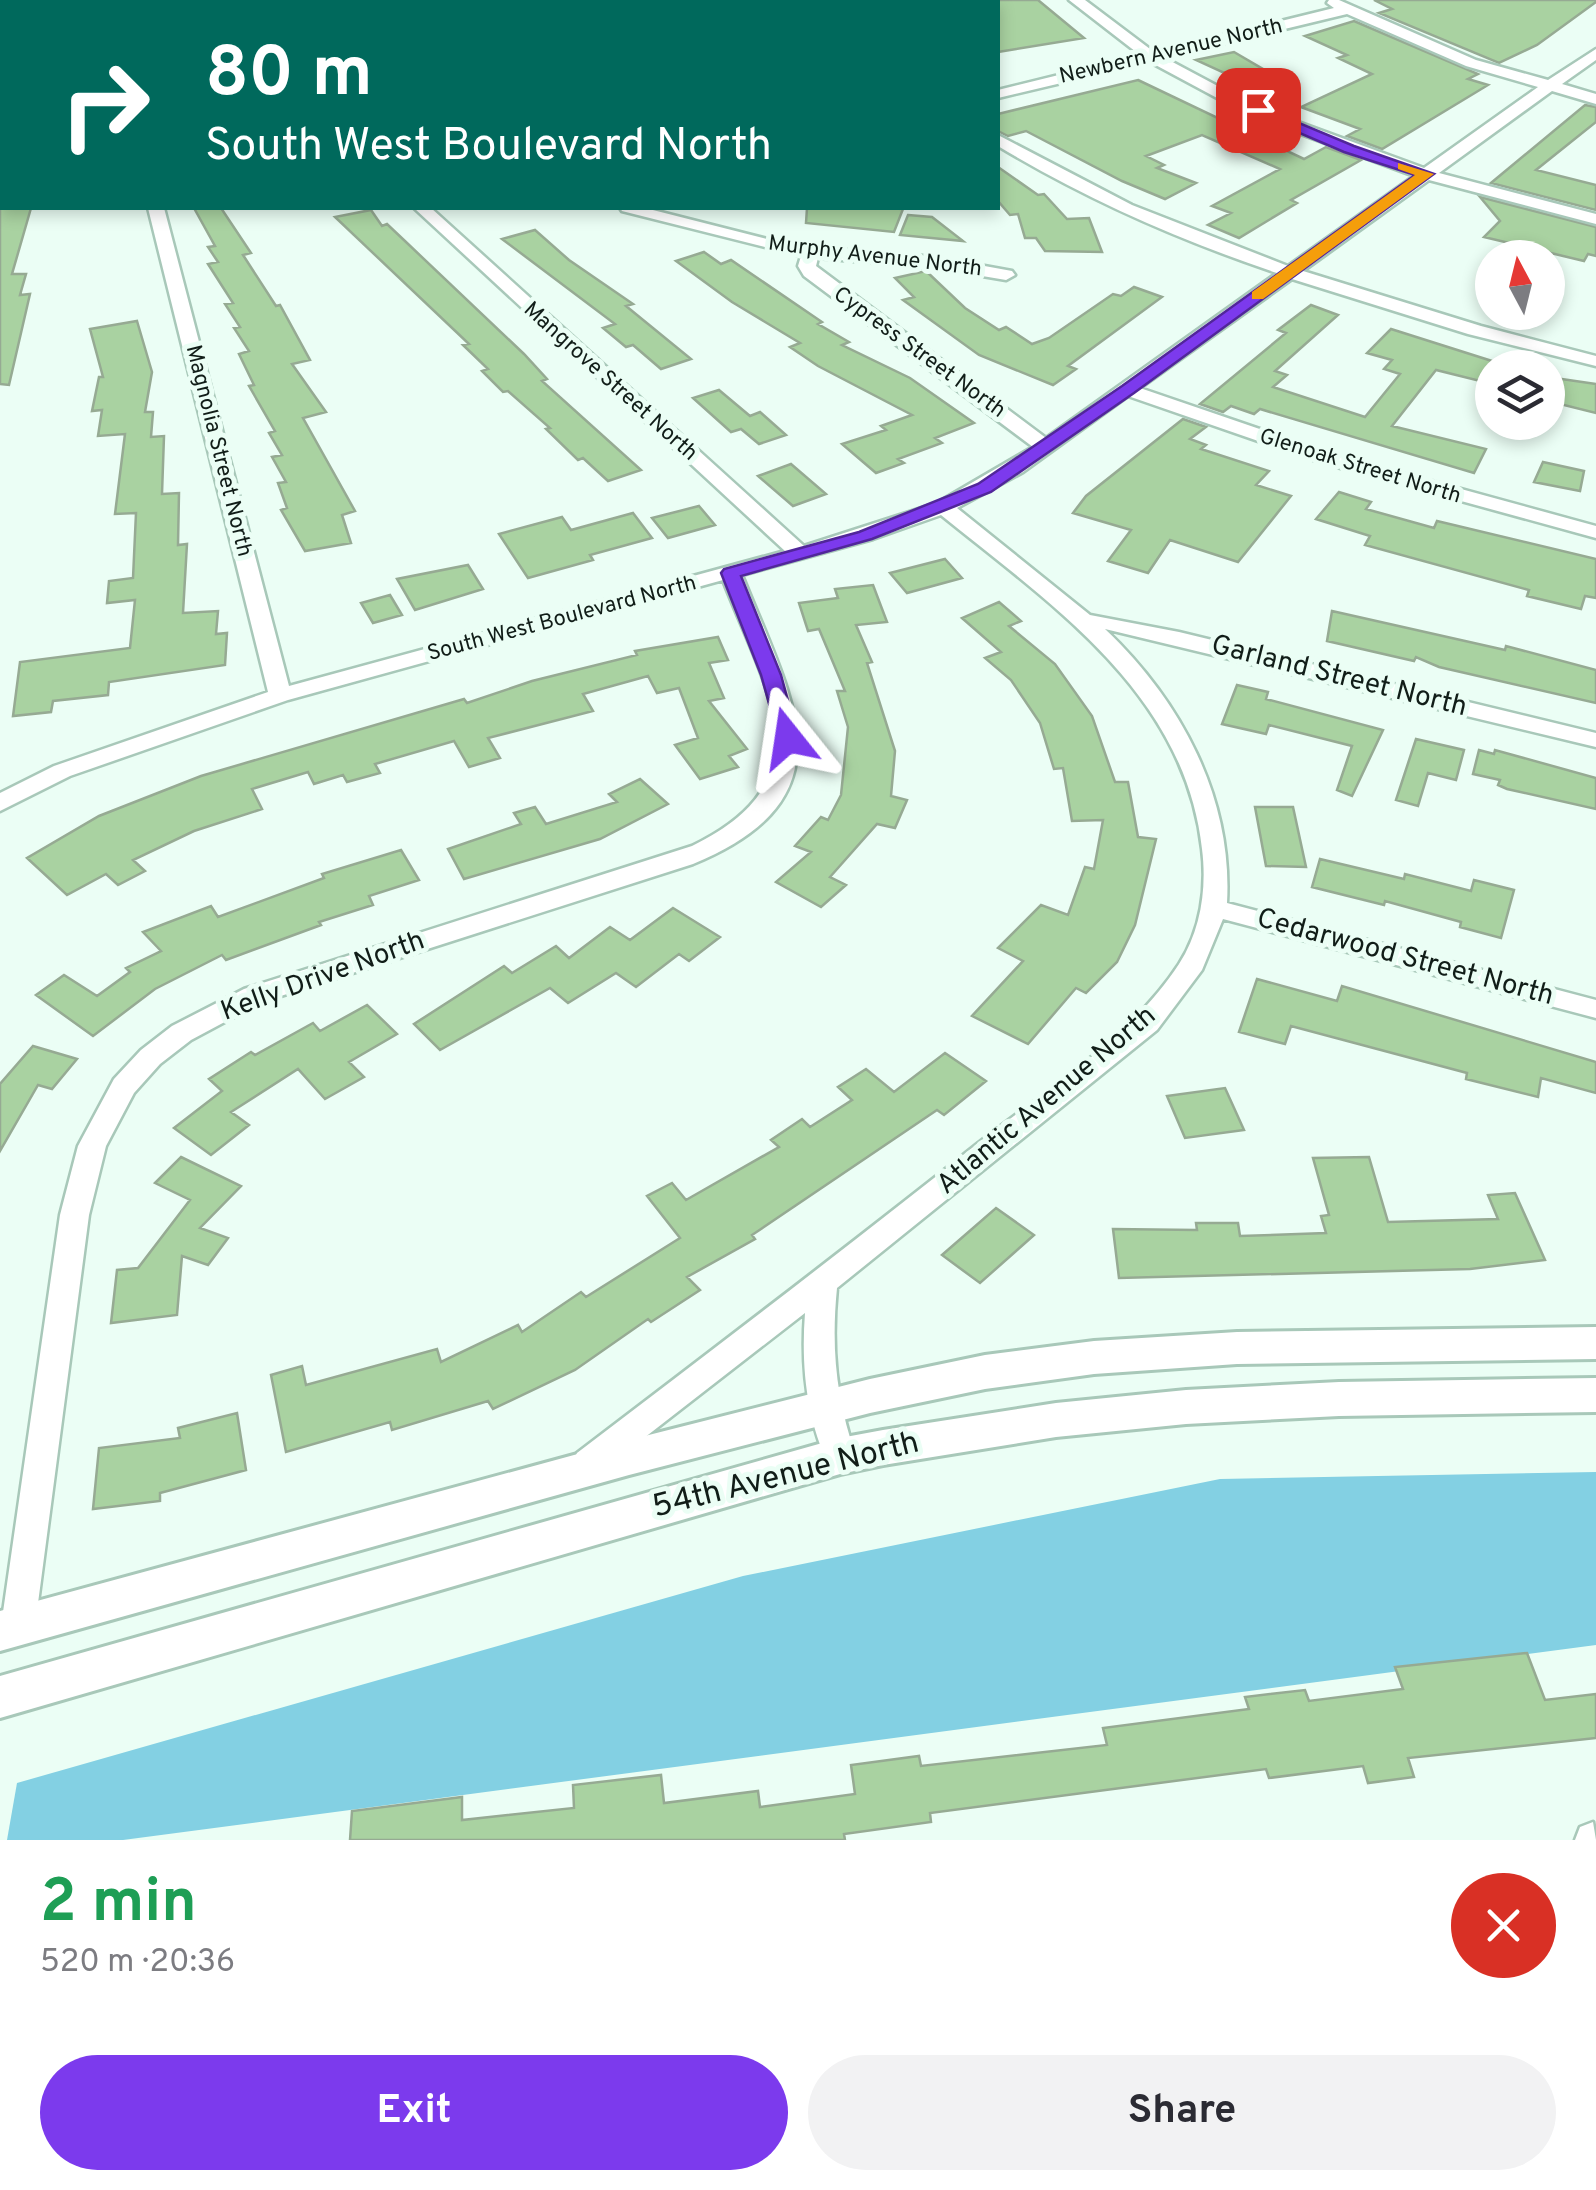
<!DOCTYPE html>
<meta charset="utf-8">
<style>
:root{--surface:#fff;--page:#f2f2f3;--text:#2b2b33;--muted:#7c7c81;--accent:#7c3aed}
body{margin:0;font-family:Overpass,sans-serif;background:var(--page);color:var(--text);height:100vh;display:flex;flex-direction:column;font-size:38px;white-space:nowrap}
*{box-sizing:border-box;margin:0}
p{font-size:32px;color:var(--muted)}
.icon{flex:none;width:55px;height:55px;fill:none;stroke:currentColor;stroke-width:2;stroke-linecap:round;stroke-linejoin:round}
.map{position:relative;height:1840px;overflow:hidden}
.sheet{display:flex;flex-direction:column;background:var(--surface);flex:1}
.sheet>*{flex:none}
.hud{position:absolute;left:0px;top:0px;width:1000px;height:210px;box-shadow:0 5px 15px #0003;background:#00695c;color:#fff;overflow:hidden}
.needle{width:65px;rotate:353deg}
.tools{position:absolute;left:1475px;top:240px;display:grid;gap:20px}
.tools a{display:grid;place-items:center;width:90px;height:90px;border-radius:50%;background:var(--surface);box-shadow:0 5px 15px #0003;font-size:50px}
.pin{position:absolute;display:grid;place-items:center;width:85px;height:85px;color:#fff;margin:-42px;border-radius:20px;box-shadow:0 5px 15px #0006}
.me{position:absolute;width:110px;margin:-55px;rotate:345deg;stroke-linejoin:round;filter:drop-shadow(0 0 8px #0008)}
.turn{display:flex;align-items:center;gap:35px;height:210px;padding:0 40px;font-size:45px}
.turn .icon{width:130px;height:130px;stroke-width:2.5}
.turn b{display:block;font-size:70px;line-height:85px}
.round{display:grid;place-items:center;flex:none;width:105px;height:105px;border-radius:52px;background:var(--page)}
.headline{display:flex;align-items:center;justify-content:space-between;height:170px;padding:0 40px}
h1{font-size:60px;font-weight:700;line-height:75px;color:#1e9e55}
.action{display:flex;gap:20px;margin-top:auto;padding:20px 40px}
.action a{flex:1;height:115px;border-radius:60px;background:var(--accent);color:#fff;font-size:40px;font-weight:700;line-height:115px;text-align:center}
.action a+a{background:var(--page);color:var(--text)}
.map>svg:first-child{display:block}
.water{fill:#83d0e3}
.building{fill:#a9d2a1;stroke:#96aa93;stroke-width:2.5}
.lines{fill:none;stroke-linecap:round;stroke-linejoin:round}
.minor-casing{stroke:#a8c8b9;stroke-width:5}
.secondary-casing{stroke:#a8c8b9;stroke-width:6}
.minor{fill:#fff;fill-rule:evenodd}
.secondary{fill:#fff;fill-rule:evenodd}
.route{fill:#7c3aed;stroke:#51269a;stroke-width:2.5}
.slow{fill:#f59e0b}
.labels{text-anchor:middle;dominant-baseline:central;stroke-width:10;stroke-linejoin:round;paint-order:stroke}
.far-street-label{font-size:22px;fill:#111d18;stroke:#ebfef5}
.street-label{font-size:28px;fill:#111d18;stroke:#ebfef5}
.near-street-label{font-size:32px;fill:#111d18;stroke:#ebfef5}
</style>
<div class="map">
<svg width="1596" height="1840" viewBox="0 0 1596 1840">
<rect width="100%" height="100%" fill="#ebfef5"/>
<path class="water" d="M1596,1472V1645L123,1840H7L17,1783L743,1576L1220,1479Z"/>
<path class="building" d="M998,0H1038L1084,38L998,52Z
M1374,0H1596V2L1537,45L1499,63L1379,13L1392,9Z
M1354,21L1478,74L1468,79L1488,85L1382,149L1347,136L1360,129L1301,107L1372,74L1338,58L1347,55L1305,36Z
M1234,52L1297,89L1290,103L1196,60Z
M1138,80L1304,159L1326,147L1361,160L1291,200L1297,203L1239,238L1208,225L1231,213L1212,206L1280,169L1202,135L1146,156L1164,165L1157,168L1196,183L1165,199L1122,181L1026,131L1008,136L998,131V114Z
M1585,105L1596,107V122L1536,170L1596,185V210L1491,183Z
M998,167L1038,195L1044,194L1067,219L1089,218L1102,252L1045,251L1036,238H1025L1018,214L1010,215L998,201Z
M1480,197L1596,227V256L1588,254L1584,261L1484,237L1500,221Z
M0,208H31L12,274H26L20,295L30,294L9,385L0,384Z
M194,208H221L251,253L243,255L276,306L280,305L310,360L292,364L326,412L303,418L355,511L342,515L351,543L305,551L281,510L287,508L278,483L286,482L272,457L282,455L269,433L275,431L249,386L254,385L239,354L249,351L234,328L240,327L225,304L233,303L208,264L218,262L208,247L215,246Z
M807,208H884L903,209L894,232L806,223Z
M371,210L382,226L387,224L406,242L524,354L547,379L542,381L641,470L608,481L583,458L578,460L546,429L550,428L508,391L503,392L482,371L488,369L463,345L469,344L335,217Z
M908,215L932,217L963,241L900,235Z
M535,230L569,260L633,304L626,306L691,359L661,369L633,345L626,347L603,328L615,324L502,239Z
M704,252L721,264L731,260L822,322L818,324L849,342L842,345L910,378L974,423L935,438L942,443L898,459L904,463L876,473L842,444L886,430L881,426L912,415L818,366L790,347L800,343L732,302L676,261Z
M926,271L965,308L999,330L1006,327L1032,344L1049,338L1113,294L1121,296L1134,287L1162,297L1068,366L1076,369L1053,385L979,355L903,300L914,297L895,278Z
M1311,305L1338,315L1275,371L1287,375L1273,387L1365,417L1400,374L1384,369L1392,360L1367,353L1391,329L1492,361V384L1436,370L1392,426L1486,449L1474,473L1260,409L1254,414L1231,406L1223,412L1200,404L1286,333L1278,330Z
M137,321L152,372L145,412H153L151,437L164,436L162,494L179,493L178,545L187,544L183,613L218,611L216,634L227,633L225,665L109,682L108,695L53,701L51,712L13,716L20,662L130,648L135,600L107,603L109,581L133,578L136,513L115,514L125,434L98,436L102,410L92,411L99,377H103L90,329Z
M1548,377L1596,384V413L1548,401Z
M719,390L750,416L760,412L786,435L759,444L741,429L731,432L693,398Z
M1183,419L1206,427L1190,439L1206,445L1201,449L1269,471L1256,485L1291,496L1238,562L1170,540L1148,573L1108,561L1131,530L1073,513L1086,496Z
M1543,462L1584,471L1580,491L1534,482Z
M791,464L826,494L793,506L758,476Z
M1339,492L1371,502L1366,509L1434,528L1437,521L1596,559V598L1585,596L1581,609L1527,596L1529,590L1365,545L1370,536L1316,519Z
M699,506L715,525L668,538L652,518Z
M633,513L652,538L590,555L593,560L528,578L499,534L562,517L571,530Z
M945,559L962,578L907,593L890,573Z
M468,565L483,589L415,610L397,579Z
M873,585L887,622L856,625L872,662L867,663L895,751L891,796L907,800L895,828L877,824L830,877L846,885L821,907L776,882L811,852L795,846L821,817L828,820L841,795L848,727L837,691H845L819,629L808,631L799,603L838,598L835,589Z
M390,595L402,615L373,623L361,603Z
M999,602L1021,621L1009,626L1055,664L1092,716L1115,782H1128L1138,837L1156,839L1135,925L1117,962L1086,993L1076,988L1028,1044L972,1016L1023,961L998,948L1041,905L1068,915L1085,867L1094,869L1103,820L1072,821L1063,768L1054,769L1040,723L1011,680L985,658L1001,652L962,618Z
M1332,611L1505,650L1506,646L1596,670V703L1439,667L1416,657L1414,661L1327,641Z
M718,637L728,660L709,663L724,698L709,701L747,749L729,756L738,767L700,779L675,745L698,738L679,688L657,693L648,676L583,694L593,711L488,738L500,758L469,767L454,741L375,764L380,773L347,782L343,775L314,784L308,772L252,789L262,809L194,831L133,860L145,871L118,885L106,874L67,895L27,858L99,816L201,776L464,699L467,703L532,681L637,655L635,651Z
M1237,685L1268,692L1266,699L1383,730L1352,796L1337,790L1352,746L1269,725L1266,734L1222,724Z
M1416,739L1464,750L1456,780L1428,773L1418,806L1396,800Z
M1479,750L1494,754L1495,750L1596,778V809L1507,789L1498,785L1500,780L1473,774Z
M640,779L668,804L600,839L464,879L448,849L521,824L514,813L535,807L546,824L617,802L609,794Z
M1255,807H1293L1306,867L1266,866Z
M401,850L419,880L369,896L373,905L319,922L321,925L226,960L222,955L155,989L93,1036L36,995L64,975L97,996L130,972L126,968L161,951L143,932L211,906L218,917L324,878L322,874Z
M1320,859L1404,879L1405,874L1471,891L1474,880L1514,890L1501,938L1460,927L1461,922L1385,901L1384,905L1312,887Z
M673,908L720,937L689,961L679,954L636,987L616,973L568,1003L550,988L440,1050L414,1024L504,966L512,973L556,946L569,958L610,927L630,940Z
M1257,979L1337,1001L1342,986L1596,1062V1093L1541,1078L1538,1097L1466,1079L1467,1073L1291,1026L1285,1044L1239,1032Z
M367,1005L397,1034L349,1062L364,1077L325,1099L298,1069L231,1112L249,1125L211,1155L174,1128L222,1091L209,1079L251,1052L255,1055L313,1023L320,1031Z
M33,1046L77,1059L52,1089L38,1085L0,1151V1084Z
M945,1053L986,1081L944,1115L937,1110L752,1235L755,1239L687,1277L700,1290L651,1322L648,1319L575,1370L493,1409L488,1401L392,1430L390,1422L286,1452L271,1375L302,1366L306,1385L437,1349L441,1362L518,1325L522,1332L581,1292L586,1297L680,1238L647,1196L672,1183L686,1200L779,1147L771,1140L802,1119L810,1127L852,1100L838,1087L866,1069L894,1092Z
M1225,1088L1244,1130L1185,1138L1167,1096Z
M181,1157L241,1186L200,1228L228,1238L208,1265L182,1256L177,1315L111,1323L117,1270L138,1268L190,1200L155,1183Z
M1369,1157L1388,1222L1498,1219L1488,1195L1515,1193L1545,1260L1470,1269L1119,1278L1113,1229L1197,1230L1196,1223H1238L1240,1236L1326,1233L1321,1216L1329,1215L1313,1158Z
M996,1208L1034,1235L980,1283L942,1255Z
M237,1413L246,1470L160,1493V1501L93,1509L99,1448L180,1438L178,1428Z
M1527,1653L1545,1700L1596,1694V1738L1408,1758L1414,1777L1368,1783L1363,1766L1269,1778L1266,1769L930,1813L931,1822L844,1834L845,1840H350L352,1811L462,1797V1820L574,1808L573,1785L661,1775L664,1803L758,1791L760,1807L855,1794L851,1765L919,1756L921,1766L1107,1745L1103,1728L1249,1709L1245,1697L1305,1690L1309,1701L1403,1689L1395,1667Z"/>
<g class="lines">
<defs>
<path id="minor" d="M234,0H248V2H234Z
M827,0H842L843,2H829Z
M1069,0H1085L1154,52L1334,8L1327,3L1329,0H1339L1476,60L1548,80L1596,49V60L1562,84L1596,94V104L1552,91L1439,173L1596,214V224L1429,180L1303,271L1481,326L1596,356V366L1468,334L1292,279L1140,388L1333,454L1596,526V538L1319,462L1128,396L1023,472L957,508L1090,615L1179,632L1596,733V747L1105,629C1181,701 1233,798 1227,903L1596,1000V1018L1223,919L1202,970L1157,1030L837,1288C831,1348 836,1399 856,1456L851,1466L840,1470L829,1466C806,1418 801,1365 805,1313L599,1473L588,1477L577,1473L572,1463L577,1453C711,1351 845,1249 977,1144C1046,1090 1130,1039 1179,964C1201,930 1207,888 1202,849C1185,694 1052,605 941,515L873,539L742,575C791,698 856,797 693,864L262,1002L191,1040L160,1064L134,1093L106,1146L89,1215L35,1626L30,1637L18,1642L6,1637L1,1626L60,1215L78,1146L114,1079L141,1050L172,1026L244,989L692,846C830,779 765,689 723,580L288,700L70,776L0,811V793L54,766L268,692L148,208H164L289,686L785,551L414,208H431L804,546L937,503L1033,447L804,276L798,266L801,256L622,211L620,208H645L791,245L935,257L1012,271L1015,275L1006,280L935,268L818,258L816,266L1046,438L1277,273C1179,240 1086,199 998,146V135L1132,205L1288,266L1414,176L1247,114L1150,62L998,98V90L1140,55ZM1347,14L1466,66L1538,87L1424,168L1257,107L1165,58Z
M0,131H2V141H0Z
M1593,1822L1596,1840H1575L1580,1827Z"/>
<path id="secondary" d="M3,0H21L2,3Z
M2,21V39L0,40V22Z
M1596,1327V1359L1237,1364L1094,1374L985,1389L870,1413L629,1475L0,1651V1611L629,1440L870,1379L985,1355L1094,1341L1237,1332Z
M1596,1378V1412L1339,1416L1186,1424L1056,1437L883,1465L840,1474L0,1718V1676L840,1438L883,1430L1056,1403L1186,1390L1339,1382Z"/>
</defs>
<use href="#minor" class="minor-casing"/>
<use href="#secondary" class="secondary-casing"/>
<use href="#minor" class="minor"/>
<use href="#secondary" class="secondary"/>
</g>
<path class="route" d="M1253,108H1263L1354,146L1434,174L1134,393L991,492L872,539L741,576L781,675L798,738L795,743H780L761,675L721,573L724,569L859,532L978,484L1122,386L1415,175L1344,152L1253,113Z"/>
<path class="slow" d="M1398,163L1434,174L1263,299H1252V292L1415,175L1398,169Z"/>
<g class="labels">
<g class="far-street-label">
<text transform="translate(1171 52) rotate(-13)">Newbern Avenue North</text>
<text transform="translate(875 257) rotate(7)">Murphy Avenue North</text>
<text transform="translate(919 353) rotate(36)">Cypress Street North</text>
<text transform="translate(610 382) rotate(42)">Mangrove Street North</text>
<text transform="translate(218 451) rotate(76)">Magnolia Street North</text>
<text transform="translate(1360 467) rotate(17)">Glenoak Street North</text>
<text transform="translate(562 619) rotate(-15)">South West Boulevard North</text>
</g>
<g class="street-label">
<text transform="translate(1339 677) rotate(14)">Garland Street North</text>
<text transform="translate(1405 958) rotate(15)">Cedarwood Street North</text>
<text transform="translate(323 977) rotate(-20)">Kelly Drive North</text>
<text transform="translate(1047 1101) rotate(-40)">Atlantic Avenue North</text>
</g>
<g class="near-street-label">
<text transform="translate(786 1476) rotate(-14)">54th Avenue North</text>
</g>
</g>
</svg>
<div class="tools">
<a><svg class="needle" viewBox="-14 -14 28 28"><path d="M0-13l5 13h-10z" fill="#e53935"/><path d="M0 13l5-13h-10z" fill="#7c7c81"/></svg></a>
<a><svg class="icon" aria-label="layers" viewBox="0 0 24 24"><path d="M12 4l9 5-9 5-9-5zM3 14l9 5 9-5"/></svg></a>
</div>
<div class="pin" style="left:1258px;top:110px;background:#d93025"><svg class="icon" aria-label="arrive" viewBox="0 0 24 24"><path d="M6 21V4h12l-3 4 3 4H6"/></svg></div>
<svg class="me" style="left:788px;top:738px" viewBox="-20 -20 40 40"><path d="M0-17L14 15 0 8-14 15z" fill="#7c3aed" stroke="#fff" stroke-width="4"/></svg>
<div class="hud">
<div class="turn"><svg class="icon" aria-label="right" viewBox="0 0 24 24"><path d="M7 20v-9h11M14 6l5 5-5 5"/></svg><div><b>80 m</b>South West Boulevard North</div></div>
</div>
</div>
<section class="sheet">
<div class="headline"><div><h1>2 min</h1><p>520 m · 20:36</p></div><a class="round" style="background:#d93025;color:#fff"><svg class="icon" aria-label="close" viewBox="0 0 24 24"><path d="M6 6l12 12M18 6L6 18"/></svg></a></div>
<div class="action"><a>Exit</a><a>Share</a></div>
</section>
